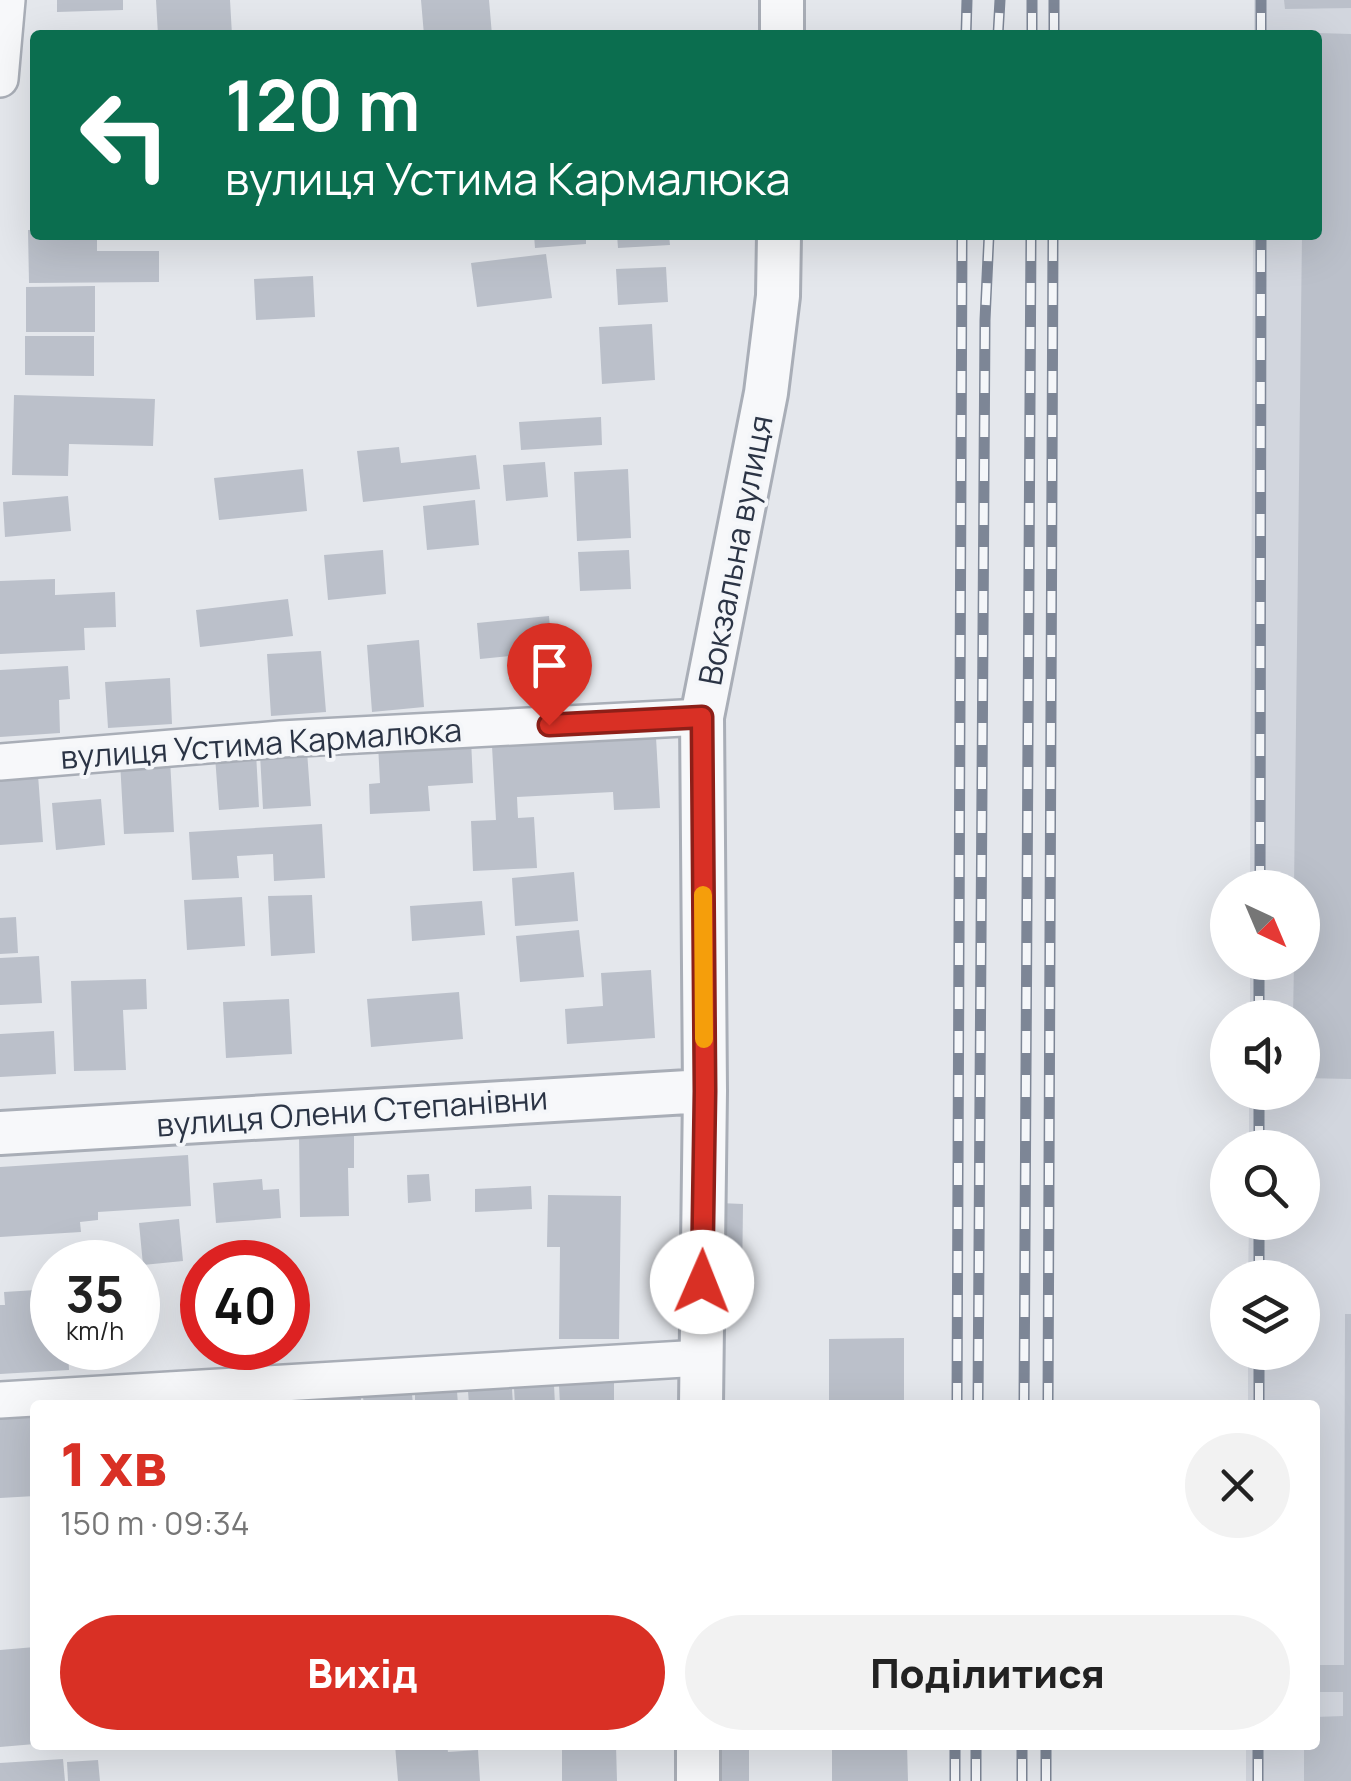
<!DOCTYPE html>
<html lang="uk">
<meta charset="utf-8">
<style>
:root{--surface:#fff;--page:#f2f2f2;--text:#222;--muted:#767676;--accent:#d93025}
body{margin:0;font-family:Manrope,sans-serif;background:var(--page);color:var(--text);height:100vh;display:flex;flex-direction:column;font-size:38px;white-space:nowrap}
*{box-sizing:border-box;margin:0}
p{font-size:32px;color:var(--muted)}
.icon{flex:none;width:55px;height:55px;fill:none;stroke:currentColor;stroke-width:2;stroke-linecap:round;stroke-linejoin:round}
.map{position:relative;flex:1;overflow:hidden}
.sheet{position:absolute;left:30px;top:1400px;width:1290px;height:350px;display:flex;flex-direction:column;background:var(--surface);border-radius:10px;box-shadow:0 10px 40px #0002}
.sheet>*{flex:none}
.top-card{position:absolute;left:30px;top:30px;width:1292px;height:210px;border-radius:10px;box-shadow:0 10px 40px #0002;background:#0b6e4f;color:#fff;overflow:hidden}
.needle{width:65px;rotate:136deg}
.fabs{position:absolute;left:1210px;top:870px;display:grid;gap:20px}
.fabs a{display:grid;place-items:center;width:110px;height:110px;border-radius:50%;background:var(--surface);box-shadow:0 10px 40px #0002;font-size:50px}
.speed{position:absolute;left:30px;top:1240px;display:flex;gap:20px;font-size:50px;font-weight:700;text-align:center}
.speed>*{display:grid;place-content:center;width:130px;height:130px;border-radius:50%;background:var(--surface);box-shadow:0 10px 40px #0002;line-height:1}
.speed small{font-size:25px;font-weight:400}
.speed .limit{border:15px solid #d22;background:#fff;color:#111}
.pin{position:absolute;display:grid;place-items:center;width:85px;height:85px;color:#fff;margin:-102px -42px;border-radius:50% 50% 50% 0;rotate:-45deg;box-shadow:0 0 10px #0007}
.pin .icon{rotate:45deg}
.me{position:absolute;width:110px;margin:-55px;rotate:1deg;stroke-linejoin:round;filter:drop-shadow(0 0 8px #0008)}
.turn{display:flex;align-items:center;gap:35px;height:210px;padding:0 30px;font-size:45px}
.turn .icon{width:130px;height:130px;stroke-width:2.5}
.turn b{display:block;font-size:70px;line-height:85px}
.round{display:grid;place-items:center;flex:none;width:105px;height:105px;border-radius:52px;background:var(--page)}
.headline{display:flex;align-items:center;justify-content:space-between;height:170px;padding:0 30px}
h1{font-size:60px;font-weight:800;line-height:75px;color:var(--accent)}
.action{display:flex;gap:20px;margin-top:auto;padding:20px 30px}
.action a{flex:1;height:115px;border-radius:60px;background:var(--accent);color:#fff;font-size:40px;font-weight:800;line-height:115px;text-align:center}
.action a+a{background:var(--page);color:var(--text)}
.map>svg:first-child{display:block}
.built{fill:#d2d6de}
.building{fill:#bbc0ca}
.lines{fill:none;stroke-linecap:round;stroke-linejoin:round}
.minor-casing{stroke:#a9aeb7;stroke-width:40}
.tertiary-casing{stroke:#a9aeb7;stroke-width:48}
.minor{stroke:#f7f8fa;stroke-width:35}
.tertiary{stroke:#f7f8fa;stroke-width:42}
.rail-casing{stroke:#7d8696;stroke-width:11}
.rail{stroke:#f4f6f9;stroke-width:8;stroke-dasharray:22;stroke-linecap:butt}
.route-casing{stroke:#8d1f18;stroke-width:25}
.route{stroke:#d93025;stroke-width:18}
.slow{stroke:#f59e0b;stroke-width:18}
.labels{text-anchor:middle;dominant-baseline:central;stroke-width:8;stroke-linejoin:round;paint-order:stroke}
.street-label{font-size:32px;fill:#2b3445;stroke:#f4f6f9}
</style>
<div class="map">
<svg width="1351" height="1781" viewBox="0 0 1351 1781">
<rect width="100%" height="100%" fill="#e4e7ec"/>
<path class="built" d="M1254,0H1351V1781H1246V1745H1315V1405H1248V1353L1302,1352V1278L1248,1277L1249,1223L1302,1222V1148L1249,1147V1093L1302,1092V1018L1250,1017V963L1302,962V888L1250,887L1253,235H1318V35H1254Z"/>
<path class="building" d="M57,0H123V10L57,12Z
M156,0H230L232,35H158Z
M421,0H489L492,35H424Z
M1284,0H1351V8L1285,9Z
M1318,33L1351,34V1079L1302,1078V1018H1293L1294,962H1302V888H1294L1302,235H1318Z
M28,230H35V235H97V251H159V282L29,283Z
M534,235H586V244L535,248Z
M617,235H669L670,245L618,248Z
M546,254L552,298L477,307L471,263Z
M666,267L668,302L618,305L616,269Z
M313,276L315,317L256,320L254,279Z
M95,286V332H26V287Z
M652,324L655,380L602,384L599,327Z
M25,336H94V376L25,375Z
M14,395L155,399L153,446L69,444L68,476L12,475Z
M601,417L602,445L521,450L519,422Z
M399,447L401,463L476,455L480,489L363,502L357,451Z
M545,462L548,497L506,501L503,465Z
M303,469L307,511L219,520L214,478Z
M628,469L631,538L577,541L574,472Z
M68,496L71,531L5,537L3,502Z
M475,500L479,545L427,550L423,506Z
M383,550L386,594L328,600L324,555Z
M629,550L631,589L580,591L578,552Z
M55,579V595L115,592L116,627L84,628L85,650L0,654V581Z
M288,599L293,636L200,647L196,610Z
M549,616L552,652L480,659L477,623Z
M419,640L424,707L372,712L367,645Z
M321,651L326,712L271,716L267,654Z
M68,666L70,699L59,700L60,733L0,737V670Z
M170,678L172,724L108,728L105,682Z
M656,737L660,808L614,810L613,792L517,797L518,818L534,817L537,868L473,871L471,821L496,820L492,746Z
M471,739L473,783L428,786L430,811L370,814L369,784L380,783L378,744Z
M307,751L311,806L263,809L260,754Z
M256,753L259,807L219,810L215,756Z
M170,759L174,832L124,834L120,761Z
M38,775L43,842L0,845V778Z
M101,799L105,845L56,850L52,803Z
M322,824L325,878L274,881L273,854L237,856L239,878L192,880L189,832Z
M574,872L578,921L515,926L512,878Z
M312,895L315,953L271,956L268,896Z
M242,897L245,946L187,950L184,900Z
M482,901L485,935L412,941L410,906Z
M16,917L18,953L0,954V918Z
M579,930L584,977L520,982L516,936Z
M39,956L42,1003L0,1005V958Z
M651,970L655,1038L567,1044L565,1009L603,1006L601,973Z
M146,979L147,1009L123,1010L126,1070L74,1071L71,981Z
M459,992L463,1039L371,1047L367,999Z
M289,999L292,1054L226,1058L223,1002Z
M54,1031L56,1074L0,1077V1034Z
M299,1133H354V1168H348L349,1216L300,1217Z
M188,1155L191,1206L98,1212V1220L80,1222L81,1232L0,1237V1167Z
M429,1174L431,1201L408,1203L407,1175Z
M262,1179L263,1190L279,1189L281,1218L216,1223L213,1183Z
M531,1186L532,1209L475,1212V1189Z
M548,1195L621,1196L619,1339H559L560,1247H547Z
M719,1203L743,1204L742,1285H717Z
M179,1219L183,1261L143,1265L139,1223Z
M52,1289V1348H68L69,1370L0,1374V1305H5L4,1292Z
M1345,1314H1351V1781H1304V1745H1315V1717L1343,1716V1692H1318V1665H1344Z
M904,1338V1405H829V1339Z
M614,1383V1405H560L559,1385Z
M554,1385L555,1405H515L514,1388Z
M512,1389L513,1405H469L468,1391Z
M457,1391L458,1405H415V1394Z
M412,1394L413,1405H364L363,1397Z
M361,1397V1405H265V1402Z
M35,1415V1496L0,1498V1417Z
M35,1647V1744L0,1747V1650Z
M395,1745H447L448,1752L478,1750L480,1781H398Z
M562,1745H616L617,1781H562Z
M721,1745H749V1781H721Z
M832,1745H907L908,1781H832Z
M63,1759L65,1781H0V1763Z
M98,1760L100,1781H68L67,1762Z"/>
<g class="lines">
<defs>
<path id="minor" d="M0,79L7,0
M0,762L281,739L702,717
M0,1400L701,1358"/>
<path id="tertiary" d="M782,35V0
M0,1133L705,1091
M701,1405L705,1091L702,717L766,393L778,296L779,235
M698,1781V1745"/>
</defs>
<use href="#minor" class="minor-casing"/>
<use href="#tertiary" class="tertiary-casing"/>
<use href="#minor" class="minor"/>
<use href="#tertiary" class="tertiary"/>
<defs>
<path id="rail" d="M966,35L967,0
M998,35L1000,0
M1032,35V0
M1054,35V0
M1261,35V0
M1260,888L1261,235
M1259,1018V962
M1259,1148V1092
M1259,1278V1222
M957,1405L962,235
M978,1405L985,320L989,235
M1024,1405L1031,235
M1048,1405L1053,235
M1259,1405V1352
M955,1781V1745
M976,1781V1745
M1022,1781V1745
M1046,1781V1745
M1258,1781V1745"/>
</defs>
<use href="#rail" class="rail-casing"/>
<use href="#rail" class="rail"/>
</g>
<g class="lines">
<defs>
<path id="route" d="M549,725L702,717L705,1091L702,1282"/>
</defs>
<use href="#route" class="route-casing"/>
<use href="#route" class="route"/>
<path class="slow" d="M703,895L704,1039"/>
</g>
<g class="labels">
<g class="street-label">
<text transform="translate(735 550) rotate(-79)">Вокзальна вулиця</text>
<text transform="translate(261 743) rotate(-4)">вулиця Устима Кармалюка</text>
<text transform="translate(352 1111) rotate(-4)">вулиця Олени Степанівни</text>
</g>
</g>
</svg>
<div class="fabs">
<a><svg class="needle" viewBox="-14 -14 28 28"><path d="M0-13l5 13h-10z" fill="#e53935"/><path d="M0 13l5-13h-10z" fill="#767676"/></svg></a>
<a><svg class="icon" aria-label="sound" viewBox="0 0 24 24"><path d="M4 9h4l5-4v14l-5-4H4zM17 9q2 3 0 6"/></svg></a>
<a><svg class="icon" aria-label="search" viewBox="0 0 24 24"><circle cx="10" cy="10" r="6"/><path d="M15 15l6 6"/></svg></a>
<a><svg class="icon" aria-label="layers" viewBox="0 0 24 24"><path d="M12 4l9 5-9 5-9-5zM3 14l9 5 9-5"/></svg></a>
</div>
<div class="speed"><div>35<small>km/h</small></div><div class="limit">40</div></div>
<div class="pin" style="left:549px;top:725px;background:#d93025"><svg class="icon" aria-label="arrive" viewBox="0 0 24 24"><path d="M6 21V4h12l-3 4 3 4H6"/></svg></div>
<svg class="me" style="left:702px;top:1282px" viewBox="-20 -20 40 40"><circle r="19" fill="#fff"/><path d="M0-13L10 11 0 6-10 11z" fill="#d93025"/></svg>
<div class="top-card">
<div class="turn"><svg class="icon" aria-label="left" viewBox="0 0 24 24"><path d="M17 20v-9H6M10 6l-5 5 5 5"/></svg><div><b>120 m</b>вулиця Устима Кармалюка</div></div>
</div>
<section class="sheet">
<div class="headline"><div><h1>1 хв</h1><p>150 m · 09:34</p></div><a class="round"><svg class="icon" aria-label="close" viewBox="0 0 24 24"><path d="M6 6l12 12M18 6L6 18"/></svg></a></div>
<div class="action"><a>Вихід</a><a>Поділитися</a></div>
</section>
</div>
